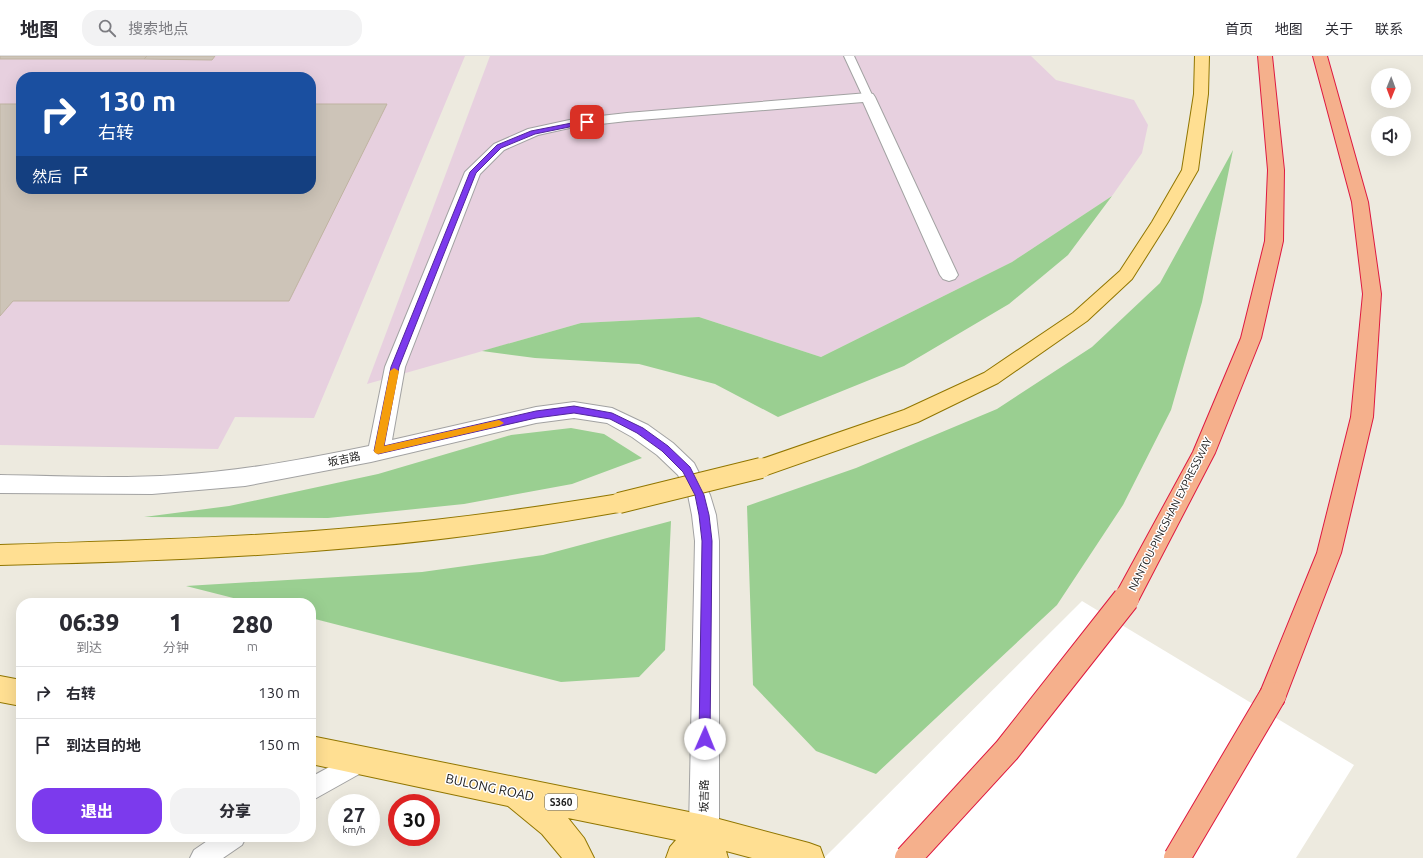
<!DOCTYPE html>
<html lang="zh">
<meta charset="utf-8">
<style>
:root{--surface:#fff;--page:#f2f2f3;--text:#2b2b33;--muted:#7c7c81;--line:#e1e1e2;--accent:#7c3aed}
body{margin:0;font-family:Ubuntu,"Noto Sans SC",sans-serif;background:var(--page);color:var(--text);height:100vh;display:flex;flex-direction:column;font-size:15px;white-space:nowrap}
*{box-sizing:border-box;margin:0}
p{font-size:13px;color:var(--muted)}
.icon{flex:none;width:22px;height:22px;fill:none;stroke:currentColor;stroke-width:2;stroke-linecap:round;stroke-linejoin:round}
.map{position:relative;flex:1;overflow:hidden}
.panel{position:absolute;left:16px;top:542px;width:300px;height:244px;display:flex;flex-direction:column;background:var(--surface);border-radius:16px;box-shadow:0 4px 16px #0002}
.panel>*{flex:none}
.hud{position:absolute;left:16px;top:16px;width:300px;height:122px;border-radius:16px;box-shadow:0 4px 16px #0002;background:#1a4fa0;color:#fff;overflow:hidden}
.needle{width:26px;rotate:181deg}
.tools{position:absolute;left:1371px;top:12px;display:grid;gap:8px}
.tools a{display:grid;place-items:center;width:40px;height:40px;border-radius:50%;background:var(--surface);box-shadow:0 4px 16px #0002;font-size:20px}
.speed{position:absolute;left:328px;top:738px;display:flex;gap:8px;font-size:20px;font-weight:700;text-align:center}
.speed>*{display:grid;place-content:center;width:52px;height:52px;border-radius:50%;background:var(--surface);box-shadow:0 4px 16px #0002;line-height:1}
.speed small{font-size:10px;font-weight:400}
.speed .limit{border:6px solid #d22;background:#fff;color:#111}
.pin{position:absolute;display:grid;place-items:center;width:34px;height:34px;color:#fff;margin:-17px;border-radius:8px;box-shadow:0 2px 6px #0006}
.me{position:absolute;width:44px;margin:-22px;rotate:1deg;stroke-linejoin:round;filter:drop-shadow(0 0 3px #0008)}
.turn{display:flex;align-items:center;gap:14px;height:84px;padding:0 16px;font-size:18px}
.turn .icon{width:52px;height:52px;stroke-width:2.5}
.turn b{display:block;font-size:28px;line-height:34px}
.then{display:flex;align-items:center;height:38px;padding:0 16px;background:#0003;gap:8px;font-size:15px}
.eta{display:flex;justify-content:space-evenly;align-items:center;height:68px;text-align:center}
.eta b{font-size:24px;font-weight:800;line-height:28px}
.action{display:flex;gap:8px;margin-top:auto;padding:8px 16px}
.action a{flex:1;height:46px;border-radius:16px;background:var(--accent);color:#fff;font-size:16px;font-weight:800;line-height:46px;text-align:center}
.action a+a{background:var(--page);color:var(--text)}
ul{padding:0;list-style:none}
li{display:flex;align-items:center;gap:12px;height:52px;padding:0 16px;border-top:1px solid var(--line)}
li div{flex:1}
li b{display:block;font-size:15px}
li em{font-style:normal}
header{display:flex;align-items:center;gap:24px;box-sizing:border-box;height:56px;padding:0 20px;background:var(--surface);border-bottom:1px solid var(--line)}
header strong{font-size:19px}
nav{display:flex;gap:22px;margin-inline-start:auto;font-size:14px}
.search{width:280px;height:36px;background:var(--page);display:flex;align-items:center;gap:10px;box-sizing:border-box;padding:0 14px;border-radius:16px;color:var(--muted);font-size:15px}
.map>svg:first-child{display:block}
.industrial{fill:#e7d0df;fill-rule:evenodd}
.forest{fill:#9acf91}
.pier{fill:#fff}
.building{fill:#cdc4b8;stroke:#bfb3a1}
.lines{fill:none;stroke-linecap:round;stroke-linejoin:round}
.service-casing{stroke:#a2a2a2;stroke-width:2}
.minor-casing{stroke:#a2a2a2;stroke-width:2}
.primary-casing{stroke:#917600;stroke-width:2}
.trunk-casing{stroke:#de1940;stroke-width:2}
.service{fill:#fff;fill-rule:evenodd}
.minor{fill:#fff;fill-rule:evenodd}
.primary{fill:#ffdf92;fill-rule:evenodd}
.trunk{fill:#f5b08c;fill-rule:evenodd}
.primary-bridge-casing{stroke:#917600;stroke-width:22;stroke-linecap:butt}
.trunk-bridge-casing{stroke:#de1940;stroke-width:28;stroke-linecap:butt}
.primary-bridge{stroke:#ffdf92;stroke-width:20}
.trunk-bridge{stroke:#f5b08c;stroke-width:26}
.route{fill:#7c3aed;stroke:#51269a}
.slow{fill:#f59e0b}
.labels{text-anchor:middle;dominant-baseline:central;stroke-width:3;stroke-linejoin:round;paint-order:stroke}
.shield{fill:#fff;stroke:#5f5f5f;stroke-width:1}
.shield-label{font-size:10px;font-weight:bold;fill:#1b1b1b}
.street-label{font-size:11px;fill:#1b1b1b;stroke:#fff}
.near-street-label{font-size:13px;fill:#1b1b1b;stroke:#fff}
</style>
<header>
<strong>地图</strong>
<div class="search"><svg class="icon" aria-label="search" viewBox="0 0 24 24"><circle cx="10" cy="10" r="6"/><path d="M15 15l6 6"/></svg>搜索地点</div>
<nav><a>首页</a><a>地图</a><a>关于</a><a>联系</a></nav>
</header>
<div class="map">
<svg width="1423" height="802" viewBox="0 0 1423 802">
<rect width="100%" height="100%" fill="#edeadf"/>
<path class="industrial" d="M0,0H465L314,362L235,361L218,393L0,389ZM21,21H311V133H21Z
M490,0H1031L1056,24L1134,44L1148,69L1142,97L1112,140L1012,206L821,301L699,261L581,267L367,328Z"/>
<path class="forest" d="M1233,94L1202,246L1171,354L1123,449L1057,549L876,718L816,695L753,629L747,450L856,412L997,353L1092,291L1160,227Z
M1112,140L1068,199L1009,248L904,310L778,361L715,328L639,308L535,302L482,295L581,267L699,261L821,301L1012,206Z
M571,372L604,378L642,402L572,428L464,448L328,462L144,461L229,450L378,418L511,379Z
M671,465L665,594L639,621L561,626L311,562V547H253L186,530L422,516L543,499Z"/>
<path class="pier" d="M1082,545L1354,709L1296,802H824Z"/>
<path class="building" d="M0,0H147L144,3H0Z
M147,0H215L212,4L144,3Z
M0,48H21V133H311V48H387L289,245H13L0,260Z"/>
<g class="lines">
<defs>
<path id="service" d="M844,0H854L873,41L872,43H864L863,41Z
M362,693L370,696L373,704L370,712L311,745V721Z
M213,781H246L242,789L223,802H190L194,794Z"/>
<path id="minor" d="M868,37L873,38L875,41L958,219L955,223L949,225L943,223L940,219L863,46L627,65L574,71L538,79L504,94L480,118L405,311L392,384L536,351L574,346L612,352L648,369L673,387L694,407L710,439L716,459L719,485V774L715,785L704,789L693,785L689,774L695,485L692,459L688,439L678,419L657,399L632,381L607,367L574,362L536,367L371,406L245,430L152,438L0,437V419C59,420 118,423 177,419C242,415 306,403 369,390L385,311L465,116L494,88L528,73L574,63L627,57Z"/>
<path id="primary" d="M1195,0H1209L1208,38L1198,114L1168,166L1132,223L1087,265L998,327L918,366L761,421L753,418L750,412L753,406L904,354L984,317L1073,257L1120,215L1152,166L1182,114L1194,38Z
M619,438L627,440L631,447L627,454L619,456C534,471 448,484 362,491C242,502 121,506 0,509V489C121,485 242,482 362,471C448,464 534,452 619,438Z
M0,620L21,624V650L0,646Z
M311,680L704,759L809,787L820,791L824,802H752L726,795L728,802H666L670,791L676,784L568,762L584,782L594,802H562L542,778L508,750L311,708Z"/>
<path id="trunk" d="M1258,0H1272L1284,114L1283,185L1261,282L1215,397L1135,551L1126,554L1117,551L1113,543L1193,396L1241,282L1265,185L1268,114Z
M1313,0H1327L1368,146L1381,238L1373,361L1341,497L1283,648L1273,652L1263,648L1259,639L1317,497L1351,361L1363,238L1352,146Z"/>
</defs>
<use href="#service" class="service-casing"/>
<use href="#minor" class="minor-casing"/>
<use href="#primary" class="primary-casing"/>
<use href="#trunk" class="trunk-casing"/>
<use href="#service" class="service"/>
<use href="#minor" class="minor"/>
<use href="#primary" class="primary"/>
<use href="#trunk" class="trunk"/>
<defs>
<path id="primary-bridge" d="M619,447L761,412"/>
<path id="trunk-bridge" d="M908,802L1007,694L1126,543
M1177,802L1273,639"/>
</defs>
<use href="#primary-bridge" class="primary-bridge-casing"/>
<use href="#trunk-bridge" class="trunk-bridge-casing"/>
<use href="#primary-bridge" class="primary-bridge"/>
<use href="#trunk-bridge" class="trunk-bridge"/>
</g>
<path class="route" d="M587,64L590,66L589,67L535,78L501,92L476,117L399,311L384,390L536,355L574,350L612,357L643,372L668,390L690,411L704,439L709,459L712,485L710,683L709,687L705,689L700,687L699,683L702,485L699,459L695,439L683,416L662,395L637,377L610,363L574,357L536,362L378,398L374,395L391,311L470,116L497,89L531,75Z"/>
<path class="slow" d="M394,312L399,315L384,390L499,364L504,367L499,370L378,398L375,397L374,395L390,315Z"/>
<g class="labels">
<rect class="shield" x="545" y="738" width="32" height="16" rx="3"/>
<g class="shield-label">
<text x="561" y="746">S360</text>
</g>
<g class="street-label">
<text transform="translate(344 403) rotate(-13)">坂吉路</text>
<text transform="translate(1170 458) rotate(-63)">NANTOU-PINGSHAN EXPRESSWAY</text>
<text transform="translate(704 740) rotate(-89)">坂吉路</text>
</g>
<g class="near-street-label">
<text transform="translate(490 731) rotate(12)">BULONG ROAD</text>
</g>
</g>
</svg>
<div class="tools">
<a><svg class="needle" viewBox="-14 -14 28 28"><path d="M0-13l5 13h-10z" fill="#e53935"/><path d="M0 13l5-13h-10z" fill="#7c7c81"/></svg></a>
<a><svg class="icon" aria-label="sound" viewBox="0 0 24 24"><path d="M4 9h4l5-4v14l-5-4H4zM17 9q2 3 0 6"/></svg></a>
</div>
<div class="speed"><div>27<small>km/h</small></div><div class="limit">30</div></div>
<div class="pin" style="left:587px;top:66px;background:#d93025"><svg class="icon" aria-label="arrive" viewBox="0 0 24 24"><path d="M6 21V4h12l-3 4 3 4H6"/></svg></div>
<svg class="me" style="left:705px;top:683px" viewBox="-20 -20 40 40"><circle r="19" fill="#fff"/><path d="M0-13L10 11 0 6-10 11z" fill="#7c3aed"/></svg>
<div class="hud">
<div class="turn"><svg class="icon" aria-label="right" viewBox="0 0 24 24"><path d="M7 20v-9h11M14 6l5 5-5 5"/></svg><div><b>130 m</b>右转</div></div>
<div class="then">然后<svg class="icon" aria-label="arrive" viewBox="0 0 24 24"><path d="M6 21V4h12l-3 4 3 4H6"/></svg></div>
</div>
<section class="panel">
<div class="eta">
<div><b>06:39</b><p>到达</p></div>
<div><b>1</b><p>分钟</p></div>
<div><b>280</b><p>m</p></div>
</div>
<ul>
<li><svg class="icon" aria-label="right" viewBox="0 0 24 24"><path d="M7 20v-9h11M14 6l5 5-5 5"/></svg><div><b>右转</b></div><em>130 m</em></li>
<li><svg class="icon" aria-label="arrive" viewBox="0 0 24 24"><path d="M6 21V4h12l-3 4 3 4H6"/></svg><div><b>到达目的地</b></div><em>150 m</em></li>
</ul>
<div class="action"><a>退出</a><a>分享</a></div>
</section>
</div>
